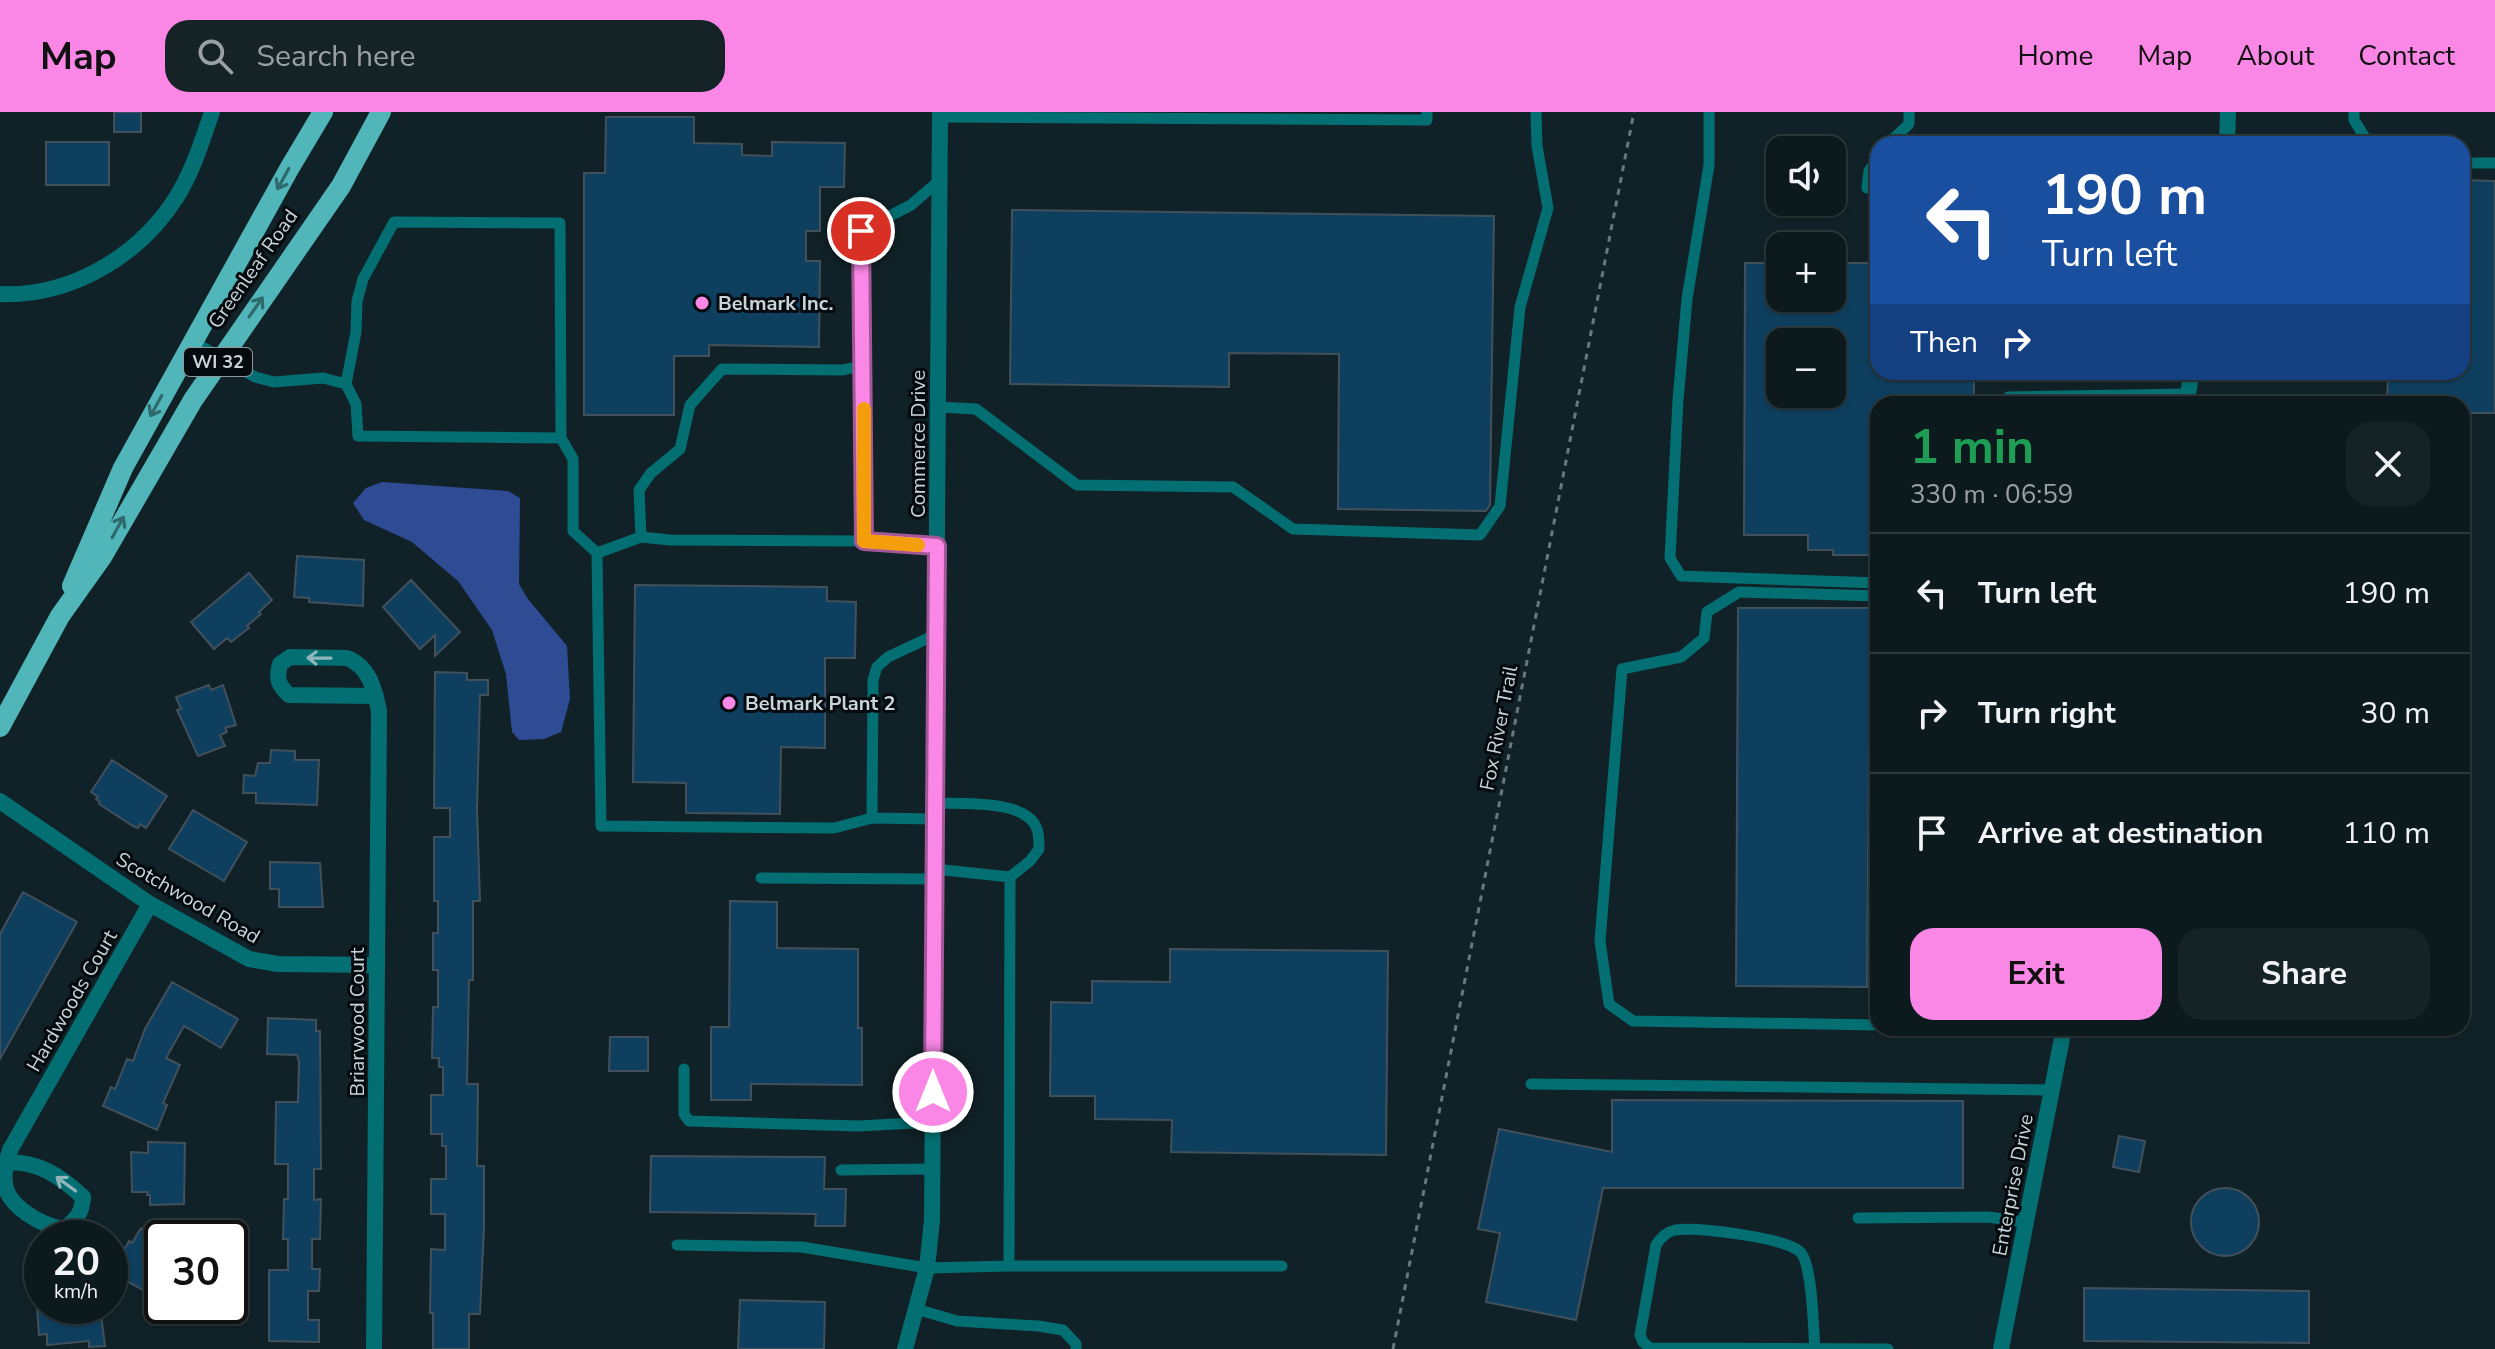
<!DOCTYPE html>
<meta charset="utf-8">
<style>
:root{--surface:#0c1a1d;--page:#152326;--text:#f1f3f6;--muted:#9aa1a4;--line:#2c383b;--accent:#fa87e6}
body{margin:0;font-family:"Nunito Sans",sans-serif;background:var(--page);color:var(--text);height:100vh;display:flex;flex-direction:column;font-size:30px;white-space:nowrap}
*{box-sizing:border-box;margin:0}
p{font-size:26px;color:var(--muted)}
.icon{flex:none;width:44px;height:44px;fill:none;stroke:currentColor;stroke-width:2;stroke-linecap:round;stroke-linejoin:round}
.map{position:relative;flex:1;overflow:hidden}
.details{position:absolute;left:1870px;top:284px;width:600px;height:640px;display:flex;flex-direction:column;background:var(--surface);border-radius:24px;box-shadow:0 2px 6px #0004,0 0 0 2px var(--line)}
.details>*{flex:none}
.top-card{position:absolute;left:1870px;top:24px;width:600px;height:244px;border-radius:24px;box-shadow:0 2px 6px #0004,0 0 0 2px var(--line);background:#1a4fa0;color:#fff;overflow:hidden}
.controls{position:absolute;left:1766px;top:24px;display:grid;gap:16px}
.controls a{display:grid;place-items:center;width:80px;height:80px;border-radius:16px;background:var(--surface);box-shadow:0 2px 6px #0004,0 0 0 2px var(--line);font-size:40px}
.speed{position:absolute;left:24px;top:1108px;display:flex;gap:16px;font-size:40px;font-weight:700;text-align:center}
.speed>*{display:grid;place-content:center;width:104px;height:104px;border-radius:50%;background:var(--surface);box-shadow:0 2px 6px #0004,0 0 0 2px var(--line);line-height:1}
.speed small{font-size:20px;font-weight:400}
.speed .limit{border:4px solid #111;border-radius:12px;background:#fff;color:#111}
.pin{position:absolute;display:grid;place-items:center;width:68px;height:68px;color:#fff;margin:-34px;border:4px solid #fff;border-radius:50%;box-shadow:0 2px 8px #0007}
.me{position:absolute;width:88px;margin:-44px;rotate:0deg;stroke-linejoin:round;filter:drop-shadow(0 0 6px #0008)}
.turn{display:flex;align-items:center;gap:28px;height:168px;padding:0 40px;font-size:36px}
.turn .icon{width:104px;height:104px;stroke-width:2.5}
.turn b{display:block;font-size:56px;line-height:68px}
.then{display:flex;align-items:center;height:76px;padding:0 40px;background:#0003;gap:16px;font-size:30px}
.round{display:grid;place-items:center;flex:none;width:84px;height:84px;border-radius:24px;background:var(--page)}
.summary{display:flex;align-items:center;justify-content:space-between;height:136px;padding:0 40px}
h1{font-size:48px;font-weight:700;line-height:60px;color:#1e9e55}
.primary-button{display:flex;gap:16px;margin-top:auto;padding:16px 40px}
.primary-button a{flex:1;height:92px;border-radius:24px;background:var(--accent);color:#111;font-size:32px;font-weight:700;line-height:92px;text-align:center}
.primary-button a+a{background:var(--page);color:var(--text)}
ul{padding:0;list-style:none}
li{display:flex;align-items:center;gap:24px;height:120px;padding:0 40px;border-top:2px solid var(--line)}
li div{flex:1}
li b{display:block;font-size:30px}
li em{font-style:normal}
header{display:flex;align-items:center;gap:48px;box-sizing:border-box;height:112px;padding:0 40px;background:var(--accent);color:#111}
header strong{font-size:38px}
nav{display:flex;gap:44px;margin-inline-start:auto;font-size:28px}
.search{width:560px;height:72px;background:var(--page);display:flex;align-items:center;gap:20px;box-sizing:border-box;padding:0 28px;border-radius:24px;color:var(--muted);font-size:30px}
.map>svg:first-child{display:block}
.water{fill:#2f4b94}
.building{fill:#0f3f5f;stroke:#42505b;stroke-width:2;fill-rule:evenodd}
.lines{fill:none;stroke-linecap:round;stroke-linejoin:round}
.path{stroke:#69787d;stroke-width:3;stroke-dasharray:6 6;stroke-linecap:butt}
.service{stroke:#046f72;stroke-width:11}
.minor{stroke:#046f72;stroke-width:16}
.primary{stroke:#51b6b9;stroke-width:20}
.oneway{stroke:#2e696c}
.oneway2{stroke:#8fb6ba}
.route-casing{stroke:#a25896;stroke-width:20}
.route{stroke:#fa87e6;stroke-width:14}
.slow{stroke:#f59e0b;stroke-width:14}
.poi-dot{fill:#fa87e6;stroke:#040a0d;stroke-width:3}
.labels{text-anchor:middle;dominant-baseline:central;stroke-width:6;stroke-linejoin:round;paint-order:stroke}
.shield{fill:#040a0d;stroke:#8f989c;stroke-width:2}
.shield-label{font-size:18px;font-weight:bold;fill:#cad5d9}
.street-label{font-size:20px;fill:#cad5d9;stroke:#040a0d}
.poi-label{font-size:20px;font-weight:bold;fill:#cad5d9;stroke:#040a0d;text-anchor:start}
</style>
<header>
<strong>Map</strong>
<div class="search"><svg class="icon" aria-label="search" viewBox="0 0 24 24"><circle cx="10" cy="10" r="6"/><path d="M15 15l6 6"/></svg>Search here</div>
<nav><a>Home</a><a>Map</a><a>About</a><a>Contact</a></nav>
</header>
<div class="map">
<svg width="2495" height="1237" viewBox="0 0 2495 1237">
<rect width="100%" height="100%" fill="#102227"/>
<path class="water" d="M382,370L508,379L520,386L519,472L528,487L567,534L570,587L561,620L544,627L519,628L512,620L506,562L492,518L458,469L412,430L364,408L353,391L366,376Z"/>
<path class="building" d="M114,0H141V20H114Z
M606,5H694V31L742,32V43L772,44V30L845,31L844,75H820V119H806V149H820L819,235L709,233V244H674V303H584V61H605Z
M46,30H109V73H46Z
M2462,68L2495,69V301H2462V292H2387L2388,260H2462Z
M1012,98L1494,104L1490,393L1486,399L1338,397L1339,242L1229,241V275L1010,272Z
M1745,151H1780V186H1832V151H1878V260H1974V292H1878V443H1833V438H1808V423H1744ZM1780,230H1832V282H1780Z
M297,444L364,448L363,494L309,490V486L294,485Z
M249,461L272,488L259,500L261,502L247,514L249,516L231,530L227,526L214,537L191,510Z
M411,468L460,520L435,544V523L420,537L383,495Z
M635,473L827,475V489L856,490L855,546H825V636L781,635L780,702L686,701V671L633,670Z
M1738,496H1870L1867,875L1736,874Z
M435,560L467,561V568H488V583H480L477,697L480,789H473V868H469L467,972H478L477,1054H484V1115L480,1202H469V1237H433V1201H430L431,1137L445,1138V1102H431V1067H446V1034H442V1022H431V983H443V955H439V946H432L433,895H438V858H433V821H438V789H434V725H450V696H434Z
M209,573L211,578L223,573L236,613L225,616L227,620L220,623L225,634L198,644L177,598L181,597L176,585Z
M271,638L295,639V648H319L317,693L256,691V681H243L244,663L255,664L258,651H270Z
M112,648L167,684L146,716L140,712L138,716L133,714L99,692L100,690L96,687L98,685L91,680Z
M193,698L247,730L224,769L169,737Z
M270,750L320,751L323,795H279V777H270Z
M23,780L77,810L0,947V822Z
M730,789L777,790V836L858,837V916H862V973L751,972V988H711V915H729Z
M1170,837L1388,839L1386,1043L1171,1040L1172,1008L1095,1007V984H1050L1051,890L1092,891V869L1170,870Z
M172,870L238,907L221,936L184,914L166,946L180,953L163,991L167,993L157,1018L103,994L111,975L115,977L127,947L133,949L145,917Z
M268,906L316,908V919H320L321,1057H314V1088L321,1087L320,1127H312V1157H320L319,1179H308V1208H319V1230L269,1229V1158H288V1127H283L284,1087H288V1052H275L276,990H298L299,950L297,943L267,942Z
M610,925H648V959H609Z
M1612,988L1963,989V1076H1603L1576,1208L1486,1190L1500,1121L1478,1117L1499,1017L1612,1040Z
M2119,1024L2145,1029L2139,1060L2113,1055Z
M148,1030L185,1031L184,1092L150,1093V1083H147L148,1080H132L131,1040L148,1041Z
M651,1044L825,1045L824,1077H846L845,1114H815L816,1102L650,1100Z
M2191 1110a34 34 0 1 1 68 0a34 34 0 1 1-68 0Z
M141,1116L162,1128V1170L154,1184L121,1166L128,1152L119,1147L129,1129L132,1131Z
M2084,1176L2309,1179V1231L2084,1229Z
M740,1188L825,1190L824,1237H738Z
M37,1194H100L105,1234L89,1235V1229L47,1233V1222L39,1223Z"/>
<g class="lines">
<path class="path" d="M1393,1237L1634,0"/>
<path class="service" d="M1709,0V53L1687,187L1678,288L1670,446L1681,464L1878,471
M2354,0V8L2369,32
M940,5L1427,8V0
M1888,32L1909,12V0
M2462,51H2495
M1867,76L1869,59L1878,46
M192,229L255,265L274,270L323,266L346,272L356,292L358,324L561,326L573,347V419L597,441
M864,253L843,258L722,257L690,293L680,337L651,361L639,378L641,425L670,428L864,429L937,434
M346,272L356,220L357,189L363,167L394,110L560,111L561,326
M2008,285L2188,282
M938,295L976,297L1077,373L1233,375L1293,417L1480,423L1500,394L1520,195L1548,96L1537,34L1536,0
M641,425L597,441L601,714L834,716L872,706L935,707
M864,429L861,119L911,93L940,68
M1878,484L1739,480L1707,500L1704,526L1681,545L1622,557L1600,829L1609,892L1633,909L1878,913
M935,691C962,692 1027,687 1037,717C1039,723 1039,731 1039,737L1030,749L1010,765
M872,706L873,568L877,555L888,545L937,522
M761,766L935,767
M684,957V1002L689,1009L858,1014L933,1010
M1531,972L2052,978
M841,1058L933,1057
M1858,1106L1988,1105L2026,1110
M677,1133L802,1135L927,1156L1009,1154L1010,765L935,757
M1009,1154H1282
M916,1197L957,1209L1038,1214L1063,1218L1076,1232V1237
M1815,1237C1813,1217 1813,1149 1799,1139C1781,1125 1698,1115 1675,1118C1666,1120 1661,1125 1656,1133L1640,1223L1643,1230L1650,1236L1888,1237"/>
<path class="minor" d="M2227,32L2228,0
M0,182C71,185 139,144 176,86C193,59 202,29 212,0
M2186,292L2192,260
M0,689L150,792L249,847L278,852L377,853
M7,1050C39,1050 59,1063 83,1085C82,1101 77,1107 64,1117C43,1114 7,1095 5,1071C3,1060 7,1048 10,1038L150,792
M374,1237L379,599C375,578 369,554 347,546L290,545L280,552C276,566 278,573 289,583L376,584
M905,1237L927,1156L932,1108L940,0
M2001,1237L2064,916"/>
<path class="primary" d="M72,474L123,356L289,57L323,0
M0,615L60,504L102,445L193,288L341,74L381,0"/>
</g>
<defs><path id="oneway-shaft" d="M-6 0H5M1.5-3L5.5 0L1.5 3" fill="none" stroke-width="1.6" stroke-linecap="round" stroke-linejoin="round" transform="scale(2)"/></defs>
<g class="oneway">
<use href="#oneway-shaft" transform="translate(283 67) rotate(119)"/>
<use href="#oneway-shaft" transform="translate(256 195) rotate(-55)"/>
<use href="#oneway-shaft" transform="translate(156 294) rotate(119)"/>
<use href="#oneway-shaft" transform="translate(118 415) rotate(-61)"/>
</g>
<g class="oneway2">
<use href="#oneway-shaft" transform="translate(319 546) rotate(-179)"/>
<use href="#oneway-shaft" transform="translate(66 1072) rotate(-144)"/>
</g>
<g class="lines">
<defs>
<path id="route" d="M861,119L864,429L937,434L933,980"/>
</defs>
<use href="#route" class="route-casing"/>
<use href="#route" class="route"/>
<path class="slow" d="M864,297V429L918,433"/>
</g>
<g class="poi-dot">
<circle cx="702" cy="191" r="8"/>
<circle cx="729" cy="591" r="8"/>
</g>
<g class="labels">
<rect class="shield" x="184" y="236" width="68" height="28" rx="6"/>
<g class="shield-label">
<text x="218" y="250">WI 32</text>
</g>
<g class="street-label">
<text transform="translate(253 157) rotate(-55)">Greenleaf Road</text>
<text transform="translate(918 332) rotate(-90)">Commerce Drive</text>
<text transform="translate(1499 616) rotate(-79)">Fox River Trail</text>
<text transform="translate(188 786) rotate(30)">Scotchwood Road</text>
<text transform="translate(72 889) rotate(-60)">Hardwoods Court</text>
<text transform="translate(357 910) rotate(-90)">Briarwood Court</text>
<text transform="translate(2013 1073) rotate(-79)">Enterprise Drive</text>
</g>
<g class="poi-label">
<text x="718" y="191">Belmark Inc.</text>
<text x="745" y="591">Belmark Plant 2</text>
</g>
</g>
</svg>
<div class="controls">
<a><svg class="icon" aria-label="sound" viewBox="0 0 24 24"><path d="M4 9h4l5-4v14l-5-4H4zM17 9q2 3 0 6"/></svg></a>
<a>+</a>
<a>−</a>
</div>
<div class="speed"><div>20<small>km/h</small></div><div class="limit">30</div></div>
<div class="pin" style="left:861px;top:119px;background:#d93025"><svg class="icon" aria-label="arrive" viewBox="0 0 24 24"><path d="M6 21V4h12l-3 4 3 4H6"/></svg></div>
<svg class="me" style="left:933px;top:980px" viewBox="-20 -20 40 40"><circle r="17" fill="#fa87e6" stroke="#fff" stroke-width="3"/><path d="M0-11L8 9 0 5-8 9z" fill="#fff"/></svg>
<div class="top-card">
<div class="turn"><svg class="icon" aria-label="left" viewBox="0 0 24 24"><path d="M17 20v-9H6M10 6l-5 5 5 5"/></svg><div><b>190 m</b>Turn left</div></div>
<div class="then">Then<svg class="icon" aria-label="right" viewBox="0 0 24 24"><path d="M7 20v-9h11M14 6l5 5-5 5"/></svg></div>
</div>
<section class="details">
<div class="summary"><div><h1>1 min</h1><p>330 m · 06:59</p></div><a class="round"><svg class="icon" aria-label="close" viewBox="0 0 24 24"><path d="M6 6l12 12M18 6L6 18"/></svg></a></div>
<ul>
<li><svg class="icon" aria-label="left" viewBox="0 0 24 24"><path d="M17 20v-9H6M10 6l-5 5 5 5"/></svg><div><b>Turn left</b></div><em>190 m</em></li>
<li><svg class="icon" aria-label="right" viewBox="0 0 24 24"><path d="M7 20v-9h11M14 6l5 5-5 5"/></svg><div><b>Turn right</b></div><em>30 m</em></li>
<li><svg class="icon" aria-label="arrive" viewBox="0 0 24 24"><path d="M6 21V4h12l-3 4 3 4H6"/></svg><div><b>Arrive at destination</b></div><em>110 m</em></li>
</ul>
<div class="primary-button"><a>Exit</a><a>Share</a></div>
</section>
</div>
